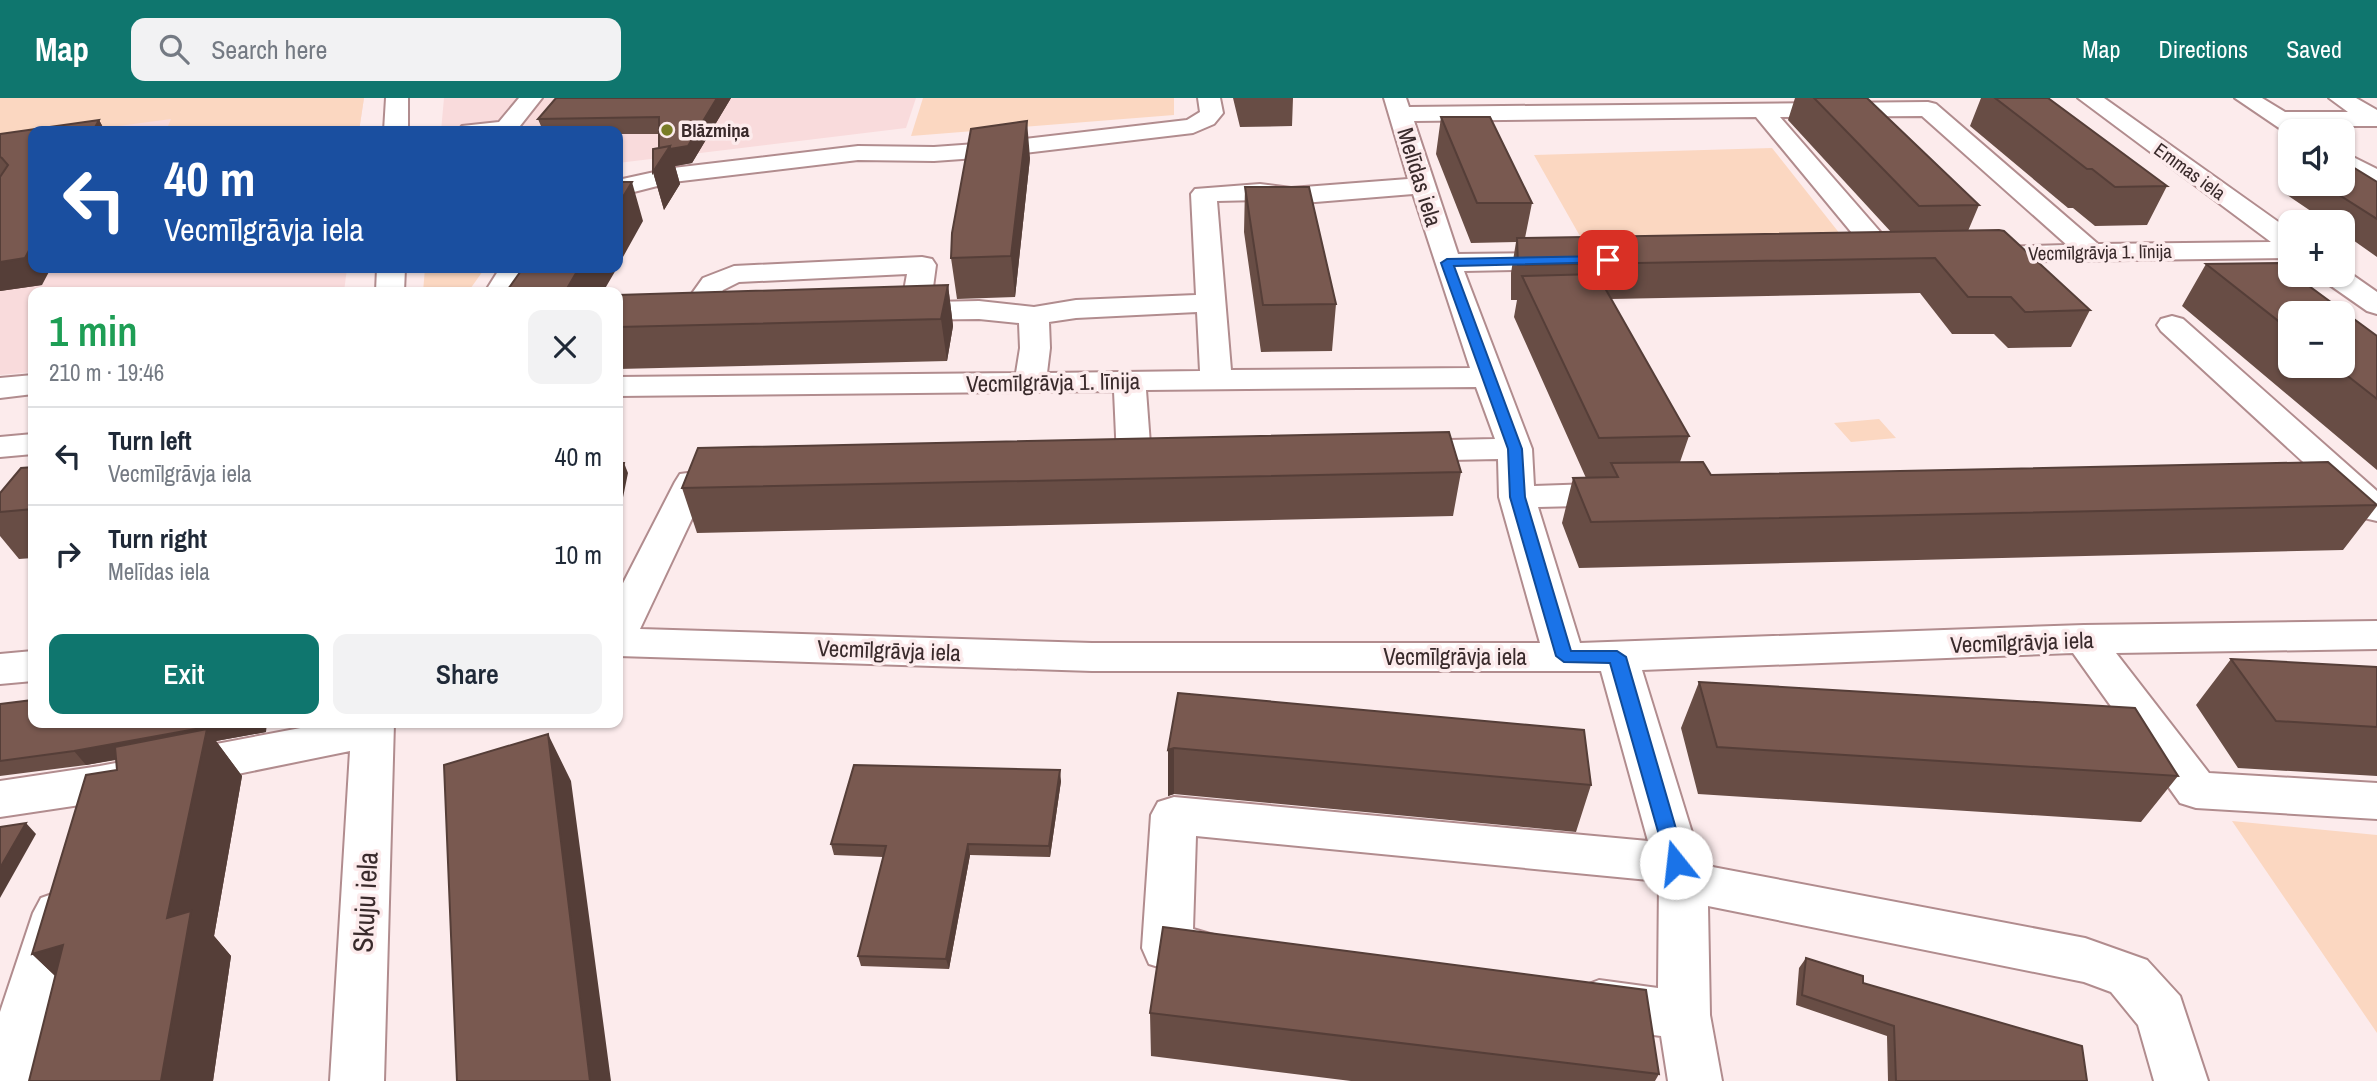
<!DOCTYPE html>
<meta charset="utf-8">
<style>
:root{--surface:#fff;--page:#f2f2f3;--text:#1f2937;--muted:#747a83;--line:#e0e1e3;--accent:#0f766e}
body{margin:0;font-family:"Archivo Narrow",sans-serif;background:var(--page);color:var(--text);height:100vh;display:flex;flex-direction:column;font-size:26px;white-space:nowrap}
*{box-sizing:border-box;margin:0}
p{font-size:23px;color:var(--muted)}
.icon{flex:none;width:38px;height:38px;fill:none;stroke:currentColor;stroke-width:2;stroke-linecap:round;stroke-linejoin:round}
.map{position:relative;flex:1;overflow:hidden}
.sheet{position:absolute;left:28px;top:189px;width:595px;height:441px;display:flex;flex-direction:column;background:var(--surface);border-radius:14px;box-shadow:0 2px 5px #0004}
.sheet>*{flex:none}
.top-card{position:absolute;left:28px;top:28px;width:595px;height:147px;border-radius:14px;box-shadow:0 2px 5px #0004;background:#1a4fa0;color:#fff;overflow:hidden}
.fabs{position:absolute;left:2278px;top:21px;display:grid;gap:14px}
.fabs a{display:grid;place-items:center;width:77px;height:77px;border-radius:14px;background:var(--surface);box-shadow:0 2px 5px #0004;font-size:35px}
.pin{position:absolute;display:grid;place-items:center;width:60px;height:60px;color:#fff;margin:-30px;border-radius:14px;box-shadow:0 4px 10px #0006}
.me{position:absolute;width:77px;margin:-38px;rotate:344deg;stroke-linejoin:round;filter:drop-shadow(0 0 5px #0008)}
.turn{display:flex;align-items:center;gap:24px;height:147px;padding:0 21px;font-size:32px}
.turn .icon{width:91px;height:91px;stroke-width:2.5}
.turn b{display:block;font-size:49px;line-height:60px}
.round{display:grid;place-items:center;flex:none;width:74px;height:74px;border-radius:14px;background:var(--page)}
.headline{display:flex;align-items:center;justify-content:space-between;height:119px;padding:0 21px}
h1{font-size:42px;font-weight:600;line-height:52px;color:#1e9e55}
.button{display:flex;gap:14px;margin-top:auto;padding:14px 21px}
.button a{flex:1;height:80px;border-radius:14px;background:var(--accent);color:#fff;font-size:28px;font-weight:600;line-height:80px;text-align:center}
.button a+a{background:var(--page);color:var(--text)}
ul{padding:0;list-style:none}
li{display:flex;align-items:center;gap:21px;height:98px;padding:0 21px;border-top:2px solid var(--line)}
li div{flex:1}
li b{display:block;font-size:26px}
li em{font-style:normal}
header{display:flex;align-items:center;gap:42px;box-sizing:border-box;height:98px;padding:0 35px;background:var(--accent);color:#fff}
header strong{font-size:33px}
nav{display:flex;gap:38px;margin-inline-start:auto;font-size:24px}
.search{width:490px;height:63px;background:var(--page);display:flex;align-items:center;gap:18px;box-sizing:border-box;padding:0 24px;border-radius:14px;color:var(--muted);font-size:26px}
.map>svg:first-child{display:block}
.built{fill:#f9dbdc}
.green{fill:#fbd7c1}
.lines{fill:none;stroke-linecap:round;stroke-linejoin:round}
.minor-casing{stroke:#b18c8e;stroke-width:4}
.minor{fill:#fff;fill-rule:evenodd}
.wall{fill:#684d45;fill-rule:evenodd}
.shaded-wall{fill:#553e38}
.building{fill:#795950;stroke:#553e38;stroke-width:2}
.route{fill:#1a73e8;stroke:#114b97;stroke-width:2}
.poi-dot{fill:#797c26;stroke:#fcebec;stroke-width:2.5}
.labels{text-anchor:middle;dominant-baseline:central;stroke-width:7;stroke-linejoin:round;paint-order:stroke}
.far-poi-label{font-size:19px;font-weight:bold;fill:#392a2b;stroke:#fcebec;text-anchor:start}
.far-street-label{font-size:19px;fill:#392a2b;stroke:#fcebec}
.street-label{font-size:23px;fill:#392a2b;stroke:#fcebec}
.near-street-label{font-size:28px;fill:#392a2b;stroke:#fcebec}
</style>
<header>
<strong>Map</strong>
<div class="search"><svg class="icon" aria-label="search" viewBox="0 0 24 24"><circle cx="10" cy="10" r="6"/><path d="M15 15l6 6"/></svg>Search here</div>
<nav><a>Map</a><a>Directions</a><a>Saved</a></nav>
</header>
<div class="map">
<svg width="2377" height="983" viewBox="0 0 2377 983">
<rect width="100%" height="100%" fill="#fcebec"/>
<path class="built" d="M0,0H364L359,33H33V170H347L344,194H33V274L0,277Z
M444,0H916L906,30L618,65V33H441Z"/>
<path class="green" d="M0,0H364L359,33H166L171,21L81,33H33L0,44Z
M923,0H1174V17L911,38Z
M1772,50L1844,141L1585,147L1534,57Z
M425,170H485L468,194H423Z
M1879,321L1896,340L1851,344L1834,325Z
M2232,723L2377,737V935Z"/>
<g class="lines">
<defs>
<path id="minor" d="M386,0H408V33H384Z
M519,0H542L516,33H458L462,28L499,24Z
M1198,0H1220L1223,15L1214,26L1193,35L990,59L934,63L858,62L673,84L618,98V82L673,70L858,48L934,49L990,45L1187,22L1200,14Z
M1384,0H1406L1409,9L1928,4L1936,6L2098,146L2271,144L2078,0H2104L2291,133V160L1974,164L1964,162L1960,156L1964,150L2067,147L1922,18L1780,19L1896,152L1900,158L1896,164L1886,166L1876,164L1756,19L1414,23L1458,156L1564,155L1574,157L1578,163L1574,169L1564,171L1464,173L1532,351L1534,388L1621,385L1633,388L1639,396L1633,404L1621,407L1538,409L1580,545L2084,527L2377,523V551L2116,555L2209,675L2377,685V721L2196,710L2180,705L2073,555L1642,572L1702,767L2085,840L2147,862L2180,898L2208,983H2154L2138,927L2111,894L2084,884L1708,808L1710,917L1722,983H1668L1661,938L1599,930L1581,923L1573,906L1581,889L1599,882L1658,890L1659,783L1196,738L1193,831L1217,838L1224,854L1217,870C1193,878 1173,874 1149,866L1142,850L1151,717L1158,704L1174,699L1648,743L1601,573H1092L618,558V495L675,384L680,376L726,370L738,374L743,381L738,388L705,393L640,531L1092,545H1540L1499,399L1498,361L1402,363L1390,360L1385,353L1390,346L1402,343L1495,341L1476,289L1146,292L1151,360L1146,367L1134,370L1122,367L1117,360L1114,293L618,298V279L1016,275L1020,250L1019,225L979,221L900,222L890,219L885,213L890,207L902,204L907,176L739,184L723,192L714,206L731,209L736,215L731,221L721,224L683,221L678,215L703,180L734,168L922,159L932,161L936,167L931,204L979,203L1034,209L1076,202L1196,197L1191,96L1195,91L1260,86L1291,90L1408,81ZM1413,96L1470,270L1231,272L1217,103L1260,102L1291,106ZM1197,214L1200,273L1047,275L1050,250L1049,224L1076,220Z
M2235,0H2262L2285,14H2348L2329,0H2356L2377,12V28H2307L2311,33H2291V38Z
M2343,54L2377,71V90L2368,87L2343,72Z
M377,170H405L404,194H376Z
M500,170H528L513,194H485Z
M2344,171L2377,194V216L2367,213L2324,183L2320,177H2343Z
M2172,218L2183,221L2377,393V423L2364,420L2161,233L2157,227L2161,221Z
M33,277V296L0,300V280Z
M33,336V356L0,359V339Z
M33,553V583L0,586V556Z
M327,625H394L384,983H330L350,653L100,704L0,719V683L100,668Z
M58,794L75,800L83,815L31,983H0V914L33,815L41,800Z"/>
</defs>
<use href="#minor" class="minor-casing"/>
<use href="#minor" class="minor"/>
</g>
<path class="wall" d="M556,0H731L692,65L675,68L680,86L664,112L653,74L659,50V36H618V33H543L538,21Z
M1233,0H1293L1292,28L1240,29Z
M1795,0H1867L1979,107L1968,133L2090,212L2071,249L2008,250L1994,236H1952L1920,195L1611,201L1689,338L1680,364L1711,377L2377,406V408L2343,452L1579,470L1562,425L1573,380H1586L1514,219L1517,202H1511V175L1516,144L1471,145L1436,56L1441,19L1532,105L1525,140L1891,134L1788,22Z
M1981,0H2048L2167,88L2147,127L2095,128L2073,110H2068L1970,28Z
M99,22L105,33H33L42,187L0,193V36Z
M1030,60L1015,199L957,201L951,160Z
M2291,82V86L2377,84V159L2343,135V124H2327L2284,95Z
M1245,89L1336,206L1332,253L1261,254L1244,134Z
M2206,166L2377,238V372L2182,208ZM2291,215L2343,268H2291Z
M948,187L953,228L947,263L618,271V197Z
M33,369V460L19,461L0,438V395Z
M1461,374L1453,418L697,435L682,390Z
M2231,561L2377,569V678L2238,670L2196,607Z
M1699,584L2178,678L2141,724L1698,696L1681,630Z
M1178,595L1591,687L1576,734L1174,696L1168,698V652Z
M0,606L266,634L216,643L242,678L214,838L231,858L213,983H29L55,878L32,856L117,672L116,662L86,667L0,678Z
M1061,683L1050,759L970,757L949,871L861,868L858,858L883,759L834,757L831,746Z
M1806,860L1863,885L2087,983H1888L1887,938L1796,907L1799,870Z
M1150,915L1659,976L1655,983H1351L1151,958Z"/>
<path class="shaded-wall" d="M717,0H731L692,65L675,68L680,86L664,112L653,74L668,51Z
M99,22L105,33H93Z
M1027,23L1030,60L1015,199L1011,158Z
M632,84L643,123L618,168V107Z
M33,145V170H51L42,187L0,193V164Z
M579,170H617L603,194H565Z
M948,187L953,228L947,263L941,221Z
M624,365L628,375L618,424V394Z
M229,625H267L266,634L216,643L242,678L214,838L231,858L213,983H161L167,820L204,645L86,667L74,653Z
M548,636L571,683L611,983H590Z
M1174,650V696L1168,698V652Z
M1060,672L1061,683L1050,759L1049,748Z
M26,725L36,736L0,800V770Z
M968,746L970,757L949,871L946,861Z
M63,847L80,901L32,856Z"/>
<path class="building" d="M556,0H717L688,48L670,51V48L659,50V19L538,21Z
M1814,0H1867L1979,107L1919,108Z
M1995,0H2048L2167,88L2115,89L2092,71H2087Z
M1441,19H1490L1532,105H1477Z
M99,22L93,33H33V145L25,160L0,164V79L8,67L2,60L0,59V36Z
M1027,23L1011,158L951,160L952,135L971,31Z
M670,48L653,74V51Z
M2343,63L2377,84V121L2322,86H2343Z
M618,84H632L618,107Z
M1245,89H1309L1336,206L1263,207Z
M1999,132L2004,133L2090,212L2025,214L2011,199H1968L1935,160L1518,167L1517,140Z
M2279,165L2291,174V177H2294L2377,238V301L2335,268H2343V215H2291V233L2206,166Z
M523,170H579L565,194H506Z
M1597,176L1689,338L1599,340L1522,178Z
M948,187L941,221L618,229V197Z
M1449,334L1461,374L682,390L698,350Z
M1703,364L1711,377L2328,364L2377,407L1591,424L1573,380L1618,379L1611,365Z
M618,365H624L618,394Z
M33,369V411L0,414V395L21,370Z
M2231,561L2377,569V629L2276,623Z
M1699,584L2135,610L2178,678L1717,649Z
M1178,595L1584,632L1591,687L1174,650L1168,652Z
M33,602V625H229L74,653L0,663V606Z
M207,631L167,820L191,813L161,983H29L63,847L32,856L86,677L117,672L115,649Z
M548,636L590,983H457L444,667Z
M854,667L1060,672L1049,748L968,746L946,861L858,858L886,748L831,746Z
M26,725L0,770V729Z
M1163,829L1646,892L1659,976L1150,915Z
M1806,860L1863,878V885L2082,948L2087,983H1896L1894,928L1802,897Z"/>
<path class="route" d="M1608,158L1614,162L1612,164L1454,168L1522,351L1525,399L1571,553H1617L1626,559L1686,765L1683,770L1676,773L1670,770L1667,765L1610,565L1564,564L1556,558L1510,399L1508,351L1441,165L1447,161Z"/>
<circle class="poi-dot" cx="667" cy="32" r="7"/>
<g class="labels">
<g class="far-poi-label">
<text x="681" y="32">Blāzmiņa</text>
</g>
<g class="far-street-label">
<text transform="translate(2190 73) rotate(36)">Emmas iela</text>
<text transform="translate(2100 154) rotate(-1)">Vecmīlgrāvja 1. līnija</text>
</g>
<g class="street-label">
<text transform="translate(1420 79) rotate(73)">Melīdas iela</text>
<text transform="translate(1053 284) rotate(-1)">Vecmīlgrāvja 1. līnija</text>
<text transform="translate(2022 544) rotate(-2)">Vecmīlgrāvja iela</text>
<text transform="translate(889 552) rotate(2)">Vecmīlgrāvja iela</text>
<text x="1455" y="558">Vecmīlgrāvja iela</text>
</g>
<g class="near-street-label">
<text transform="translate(365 804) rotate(-87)">Skuju iela</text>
</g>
</g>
</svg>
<div class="fabs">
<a><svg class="icon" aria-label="sound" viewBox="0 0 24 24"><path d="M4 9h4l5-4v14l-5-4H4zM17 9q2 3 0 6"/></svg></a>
<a>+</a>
<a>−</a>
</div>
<div class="pin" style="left:1608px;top:162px;background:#d93025"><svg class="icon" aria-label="arrive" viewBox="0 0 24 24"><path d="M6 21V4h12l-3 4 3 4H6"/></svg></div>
<svg class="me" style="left:1676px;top:765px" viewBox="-20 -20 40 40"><circle r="19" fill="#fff"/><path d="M0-13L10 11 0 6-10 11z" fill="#1a73e8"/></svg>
<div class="top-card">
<div class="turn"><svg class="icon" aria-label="left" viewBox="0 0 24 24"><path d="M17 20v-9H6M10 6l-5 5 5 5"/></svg><div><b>40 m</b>Vecmīlgrāvja iela</div></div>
</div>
<section class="sheet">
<div class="headline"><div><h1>1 min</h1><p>210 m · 19:46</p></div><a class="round"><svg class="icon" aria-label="close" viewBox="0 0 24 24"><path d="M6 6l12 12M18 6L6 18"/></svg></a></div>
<ul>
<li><svg class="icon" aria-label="left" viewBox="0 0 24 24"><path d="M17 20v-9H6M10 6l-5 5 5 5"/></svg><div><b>Turn left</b><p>Vecmīlgrāvja iela</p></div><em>40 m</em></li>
<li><svg class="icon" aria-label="right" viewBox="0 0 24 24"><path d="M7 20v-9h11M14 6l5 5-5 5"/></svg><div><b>Turn right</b><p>Melīdas iela</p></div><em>10 m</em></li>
</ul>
<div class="button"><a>Exit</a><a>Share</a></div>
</section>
</div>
